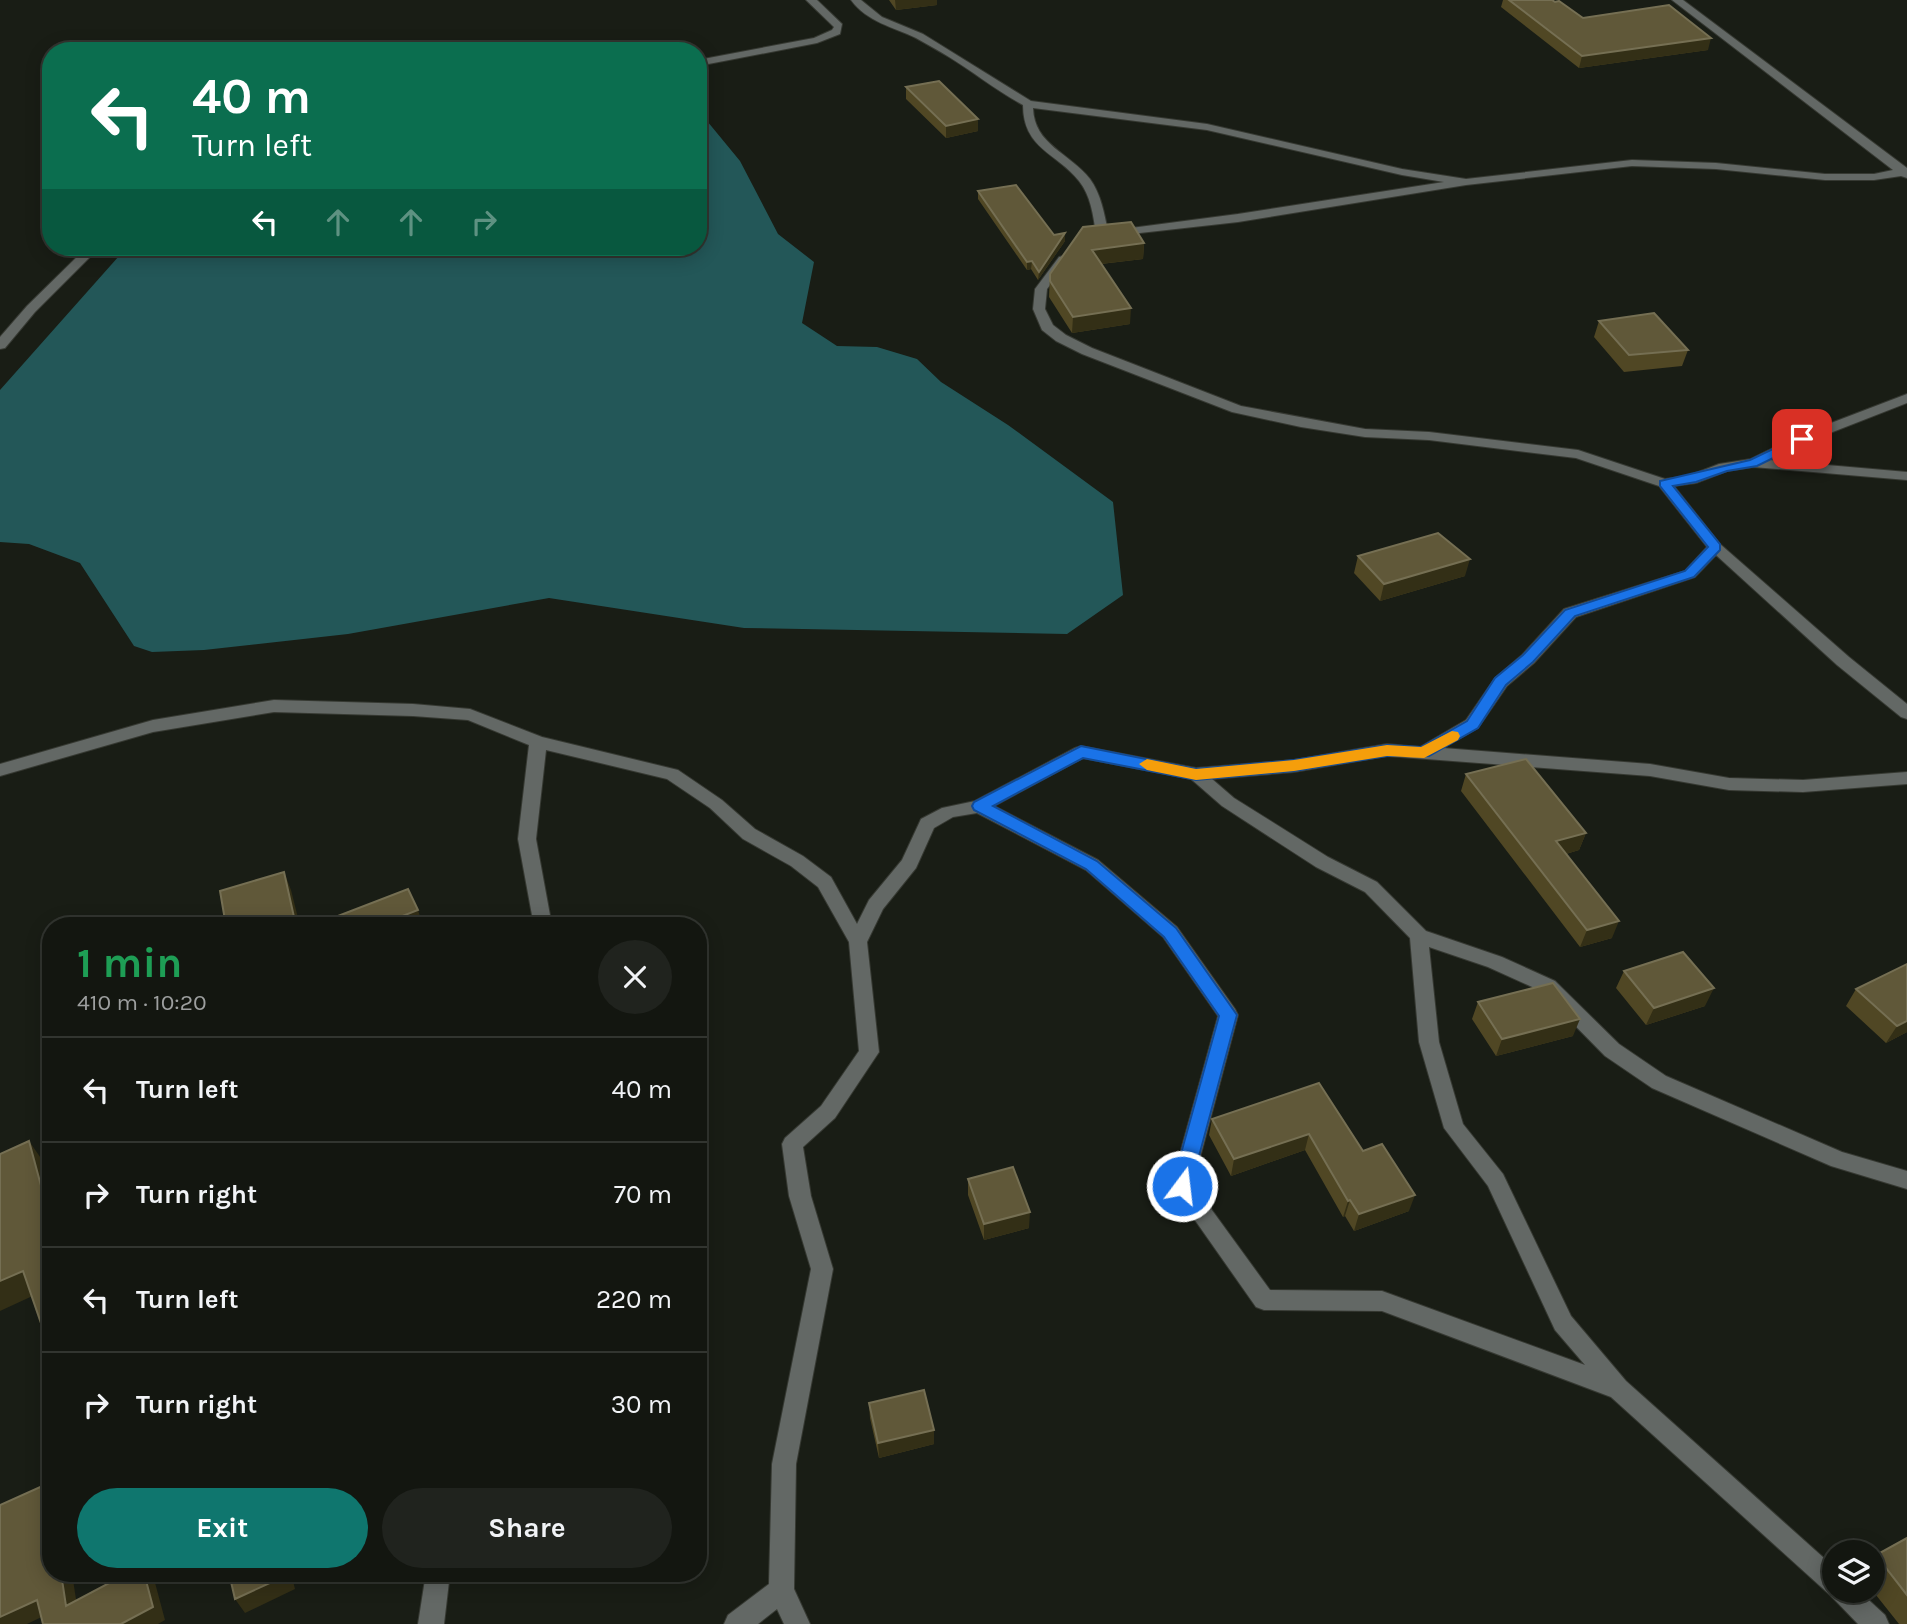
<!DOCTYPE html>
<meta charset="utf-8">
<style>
:root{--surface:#131610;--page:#20231e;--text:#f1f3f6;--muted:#9d9f9f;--line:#323530;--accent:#0f766e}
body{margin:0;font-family:Karla,sans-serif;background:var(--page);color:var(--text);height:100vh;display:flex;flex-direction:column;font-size:26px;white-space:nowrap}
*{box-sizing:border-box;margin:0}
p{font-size:23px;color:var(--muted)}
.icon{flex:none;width:38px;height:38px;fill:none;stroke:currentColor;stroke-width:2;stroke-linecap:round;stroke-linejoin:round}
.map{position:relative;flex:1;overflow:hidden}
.sheet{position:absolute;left:42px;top:917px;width:665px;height:665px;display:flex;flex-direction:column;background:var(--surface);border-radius:28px;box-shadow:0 4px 18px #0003,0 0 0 2px var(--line)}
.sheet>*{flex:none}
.top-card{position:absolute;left:42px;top:42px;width:665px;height:214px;border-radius:28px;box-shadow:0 4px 18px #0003,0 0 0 2px var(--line);background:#0b6e4f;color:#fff;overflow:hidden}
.controls{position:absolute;left:1822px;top:1540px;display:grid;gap:14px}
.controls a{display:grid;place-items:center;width:63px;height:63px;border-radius:50%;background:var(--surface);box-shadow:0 4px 18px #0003,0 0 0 2px var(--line);font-size:35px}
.pin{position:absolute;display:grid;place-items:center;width:60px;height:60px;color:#fff;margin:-30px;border-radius:14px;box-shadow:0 4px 10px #0006}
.me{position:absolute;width:77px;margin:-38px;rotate:15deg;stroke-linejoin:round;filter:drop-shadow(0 0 5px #0008)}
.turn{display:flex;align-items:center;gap:24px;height:147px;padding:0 35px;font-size:32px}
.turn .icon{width:91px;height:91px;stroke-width:2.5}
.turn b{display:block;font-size:49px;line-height:60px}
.lanes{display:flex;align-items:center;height:66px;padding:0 35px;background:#0003;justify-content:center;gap:35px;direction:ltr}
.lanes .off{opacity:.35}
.round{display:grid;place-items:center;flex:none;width:74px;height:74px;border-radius:37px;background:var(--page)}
.summary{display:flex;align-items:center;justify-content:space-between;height:119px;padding:0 35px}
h1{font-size:42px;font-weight:700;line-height:52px;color:#1e9e55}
.cta{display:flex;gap:14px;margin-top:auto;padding:14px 35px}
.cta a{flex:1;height:80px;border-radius:42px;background:var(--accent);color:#fff;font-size:28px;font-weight:700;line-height:80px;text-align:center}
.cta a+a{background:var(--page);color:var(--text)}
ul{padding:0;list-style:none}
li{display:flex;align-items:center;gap:21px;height:105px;padding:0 35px;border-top:2px solid var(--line)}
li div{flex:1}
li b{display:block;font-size:26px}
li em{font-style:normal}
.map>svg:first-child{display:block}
.water{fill:#235758}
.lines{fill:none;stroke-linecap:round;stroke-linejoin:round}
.minor-casing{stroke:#363932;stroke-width:2}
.minor{fill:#636865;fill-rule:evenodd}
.wall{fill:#504724}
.shaded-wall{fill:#332f16}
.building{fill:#605839;stroke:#756f53;stroke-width:2}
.route{fill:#1a73e8;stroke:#114b97;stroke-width:2}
.slow{fill:#f59e0b}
</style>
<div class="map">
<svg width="1907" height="1624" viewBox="0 0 1907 1624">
<rect width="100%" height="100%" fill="#191d15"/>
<path class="water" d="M698,110L740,161L778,234L814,262L802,323L837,346L877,347L917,359L941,382L1008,425L1113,502L1123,595L1067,634L744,628L549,598L348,634L204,650L152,652L134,646L80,563L29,544L0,542V390L127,247H698Z"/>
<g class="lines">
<defs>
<path id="minor" d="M806,0H817L842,24L840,34L817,43L698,66V60L814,38L832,30L834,27Z
M851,0H861L882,17L923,34L1031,101L1207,124L1402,169L1466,179L1632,160L1716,163L1825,174H1874L1893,170L1672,0H1683L1907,168V178L1901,176L1874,180H1825L1716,169L1632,166L1466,185L1238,222L1113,236L1108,233L1102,237L1096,233C1093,215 1091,196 1079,181C1057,153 1023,149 1023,105C997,91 975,73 949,57C939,51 927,44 916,38C893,27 867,22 851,0ZM1033,108L1207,130L1402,175L1444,182L1238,214L1108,231C1104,213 1101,194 1090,179C1070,153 1034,145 1033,108Z
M87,247H100L35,312L5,348L0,349V337L27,306Z
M1063,256L1069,260L1047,289L1045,309L1053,325L1066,335L1092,348L1241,406L1365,429L1429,432L1578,450L1665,479L1688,476L1719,464L1751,459L1797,436L1907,394V403L1807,442L1770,460L1907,472V480L1753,467L1727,471L1696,483L1674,486L1720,544L1849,657L1907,704V719L1901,717L1837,665L1716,555L1695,577L1576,617L1534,663L1507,686L1478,728L1443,748L1650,764L1729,778L1803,780L1907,772V784L1803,792L1729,790L1650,776L1387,756L1294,772L1212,779L1234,798L1328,857L1377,882L1426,931L1502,957L1555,981L1619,1044L1666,1076L1842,1152L1907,1171V1189L1831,1166L1652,1088L1605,1056L1541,991L1488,967L1429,947L1439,1042L1463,1124L1503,1174L1571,1316L1626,1381L1834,1567V1591H1859L1885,1615L1889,1624H1858L1830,1595L1611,1397L1382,1311L1264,1310L1256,1307L1171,1186L1218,1016L1163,937L1086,870L977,813L953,817L934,828L916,868L883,909L867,942L879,1052L835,1118L803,1147L811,1196L833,1269L796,1464L794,1589L810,1624H784L777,1609L758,1624H724L728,1615L769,1584L772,1464L811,1269L789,1196L782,1144L785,1138L821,1106L859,1051L849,942L818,887L791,866L743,839L710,808L667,779L546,750L536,839L552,926H534L518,839L529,745L468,720L413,716L274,712L153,732L0,776V764L153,720L274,700L413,704L470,709L542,737L678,770L722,800L755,829L803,856L831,877L857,924L869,900L902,860L921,819L942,808L975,801L1075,748L1081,746L1196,768L1294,760L1387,744L1420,747L1466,720L1495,678L1522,655L1564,609L1685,571L1707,547L1659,486L1576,458L1429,440L1365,437L1301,427L1232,412L1082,354L1056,341L1042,330L1033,309L1035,289L1059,257ZM1083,758L1191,779L1222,806L1316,867L1365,892L1410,938L1419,1042L1444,1128L1488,1186L1555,1330L1585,1365L1382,1291L1270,1290L1193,1184L1238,1015L1235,1009L1177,927L1098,860L994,806Z
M426,1573H450L444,1624H418Z"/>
</defs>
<use href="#minor" class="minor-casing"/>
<use href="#minor" class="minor"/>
</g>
<path class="wall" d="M889,0H937V5L896,10Z
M1503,0H1552L1583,18L1708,50L1579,68L1501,7Z
M906,87L978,131L946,138L906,99Z
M978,191L1065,241L1038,280L1031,269L1027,270L978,199Z
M1144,243L1143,259L1101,264L1130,324L1072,333L1049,297L1050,274Z
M1599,321L1688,350L1682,366L1624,372L1594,337Z
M1358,556L1465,576L1380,601L1354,573Z
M1466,774L1586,833L1579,850L1566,854L1612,938L1580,947L1461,791Z
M1624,971L1705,1006L1646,1025L1616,988Z
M1856,989L1907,1032L1886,1043L1846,1006Z
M1478,1002L1573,1036L1496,1056L1472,1019Z
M1319,1083L1363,1151L1409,1211L1354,1231L1345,1216L1343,1217L1305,1150L1231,1176L1209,1135L1212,1119Z
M968,1179L1029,1228L984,1240L968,1195Z
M869,1403L934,1444L879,1458L870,1418Z
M1907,1538V1624H1899L1872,1590V1558L1876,1555Z"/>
<path class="shaded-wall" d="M895,0H937V5L896,10Z
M1711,38L1708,50L1579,68L1582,56Z
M978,119V131L946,138V126Z
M1065,233V241L1038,280L1039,272Z
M1144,243L1143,259L1091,265L1092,250Z
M1032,261L1031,269L1027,270V262Z
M1131,308L1130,324L1072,333L1073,317Z
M1470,559L1465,576L1380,601L1384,584Z
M1586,833L1579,850L1549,859L1556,841Z
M284,872L291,890L300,926H296Z
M418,910L423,926H377Z
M1619,921L1612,938L1580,947L1587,930Z
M1714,988L1705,1006L1646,1025L1654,1008Z
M1580,1019L1573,1036L1496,1056L1502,1039Z
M1907,1021V1032L1886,1043L1897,1026Z
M1309,1134L1305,1150L1231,1176L1234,1159Z
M29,1141L45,1164L51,1187V1223Z
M1415,1195L1409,1211L1354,1231L1359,1214Z
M1350,1200L1345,1216L1343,1217L1348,1201Z
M1030,1212L1029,1228L984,1240V1224Z
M23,1271L39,1293L0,1311V1281Z
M51,1325V1339L43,1329Z
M934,1430V1444L879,1458L878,1443Z
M47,1484L51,1488V1506Z
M61,1573H72L79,1619L66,1606Z
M144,1573H149L154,1579L165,1620L158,1624H121Z
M285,1573H291L295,1589L245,1613L235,1599Z
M37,1600L50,1613L27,1624H0V1617Z"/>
<path class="building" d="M1509,0H1552L1555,2L1559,1L1583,18L1669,5L1711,38L1582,56Z
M939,81L978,119L946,126L906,87Z
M1016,185L1054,235L1065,233L1039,272L1032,261L1027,262L978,191Z
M1131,222L1144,243L1092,250L1131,308L1073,317L1050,281V274L1083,227Z
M1654,313L1688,350L1629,355L1599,321Z
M1438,533L1470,559L1384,584L1358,556Z
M1526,759L1586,833L1556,841L1619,921L1587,930L1466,774Z
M284,872L296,926H226L220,891Z
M408,889L418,910L377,926H312Z
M1683,952L1714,988L1654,1008L1624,971Z
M1907,964V1021L1897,1026L1856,989Z
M1553,983L1580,1019L1502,1039L1478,1002Z
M1319,1083L1363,1151L1382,1144L1415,1195L1359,1214L1350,1200L1348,1201L1309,1134L1234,1159L1212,1119Z
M29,1141L51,1223V1325L43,1329L23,1271L0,1281V1154Z
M1013,1167L1030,1212L984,1224L968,1179Z
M924,1390L934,1430L878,1443L869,1403Z
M47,1484L51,1506V1573H61L66,1606L128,1573H144L153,1607L121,1624H43L37,1600L0,1617V1505Z
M1907,1538V1595L1876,1555Z
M229,1573H285V1576L235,1599Z"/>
<path class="route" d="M1802,435L1808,439L1806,442L1757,466L1727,471L1696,482L1673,486L1720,544V550L1694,577L1575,616L1533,662L1506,685L1478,728L1429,756H1387L1294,771L1196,780L1083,758L993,806L1097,861L1176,928L1237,1015L1191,1186L1189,1192L1182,1195L1175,1192L1172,1186L1219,1016L1164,937L1086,869L974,810L972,806L974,802L1081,746L1196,769L1294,760L1387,745L1421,747L1467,721L1495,678L1523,655L1565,610L1685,571L1708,547L1660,486V481L1750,460Z"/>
<path class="slow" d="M1452,731L1458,732L1460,736L1458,740L1424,758L1387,756L1294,771L1196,780L1147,770L1139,764L1147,759L1196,769L1294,760L1387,745L1421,747Z"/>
</svg>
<div class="controls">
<a><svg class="icon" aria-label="layers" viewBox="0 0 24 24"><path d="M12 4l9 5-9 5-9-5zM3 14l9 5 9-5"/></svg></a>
</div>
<div class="pin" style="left:1802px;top:439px;background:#d93025"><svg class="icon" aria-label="arrive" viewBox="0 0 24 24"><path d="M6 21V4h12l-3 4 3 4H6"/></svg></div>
<svg class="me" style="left:1182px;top:1186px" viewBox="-20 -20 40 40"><circle r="17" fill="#1a73e8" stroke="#fff" stroke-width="3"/><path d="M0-11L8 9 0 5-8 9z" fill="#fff"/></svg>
<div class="top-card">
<div class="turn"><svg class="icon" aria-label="left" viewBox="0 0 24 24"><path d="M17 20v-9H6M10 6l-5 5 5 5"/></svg><div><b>40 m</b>Turn left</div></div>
<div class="lanes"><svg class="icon" aria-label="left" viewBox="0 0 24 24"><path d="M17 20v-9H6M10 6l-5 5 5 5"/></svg><svg class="icon off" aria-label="ahead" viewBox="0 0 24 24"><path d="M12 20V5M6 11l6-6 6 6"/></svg><svg class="icon off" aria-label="ahead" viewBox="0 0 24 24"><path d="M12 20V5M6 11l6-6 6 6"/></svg><svg class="icon off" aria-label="right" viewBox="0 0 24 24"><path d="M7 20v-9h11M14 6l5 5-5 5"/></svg></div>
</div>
<section class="sheet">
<div class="summary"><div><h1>1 min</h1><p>410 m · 10:20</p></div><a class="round"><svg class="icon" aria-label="close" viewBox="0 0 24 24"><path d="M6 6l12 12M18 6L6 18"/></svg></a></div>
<ul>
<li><svg class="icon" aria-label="left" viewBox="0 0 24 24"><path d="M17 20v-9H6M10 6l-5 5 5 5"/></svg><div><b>Turn left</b></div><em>40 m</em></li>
<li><svg class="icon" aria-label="right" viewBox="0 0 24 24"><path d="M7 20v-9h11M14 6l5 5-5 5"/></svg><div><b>Turn right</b></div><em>70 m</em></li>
<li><svg class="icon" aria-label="left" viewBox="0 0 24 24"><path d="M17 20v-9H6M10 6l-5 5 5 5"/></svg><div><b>Turn left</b></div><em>220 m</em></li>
<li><svg class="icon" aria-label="right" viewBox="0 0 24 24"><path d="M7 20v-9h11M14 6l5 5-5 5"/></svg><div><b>Turn right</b></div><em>30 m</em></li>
</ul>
<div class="cta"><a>Exit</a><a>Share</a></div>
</section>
</div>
